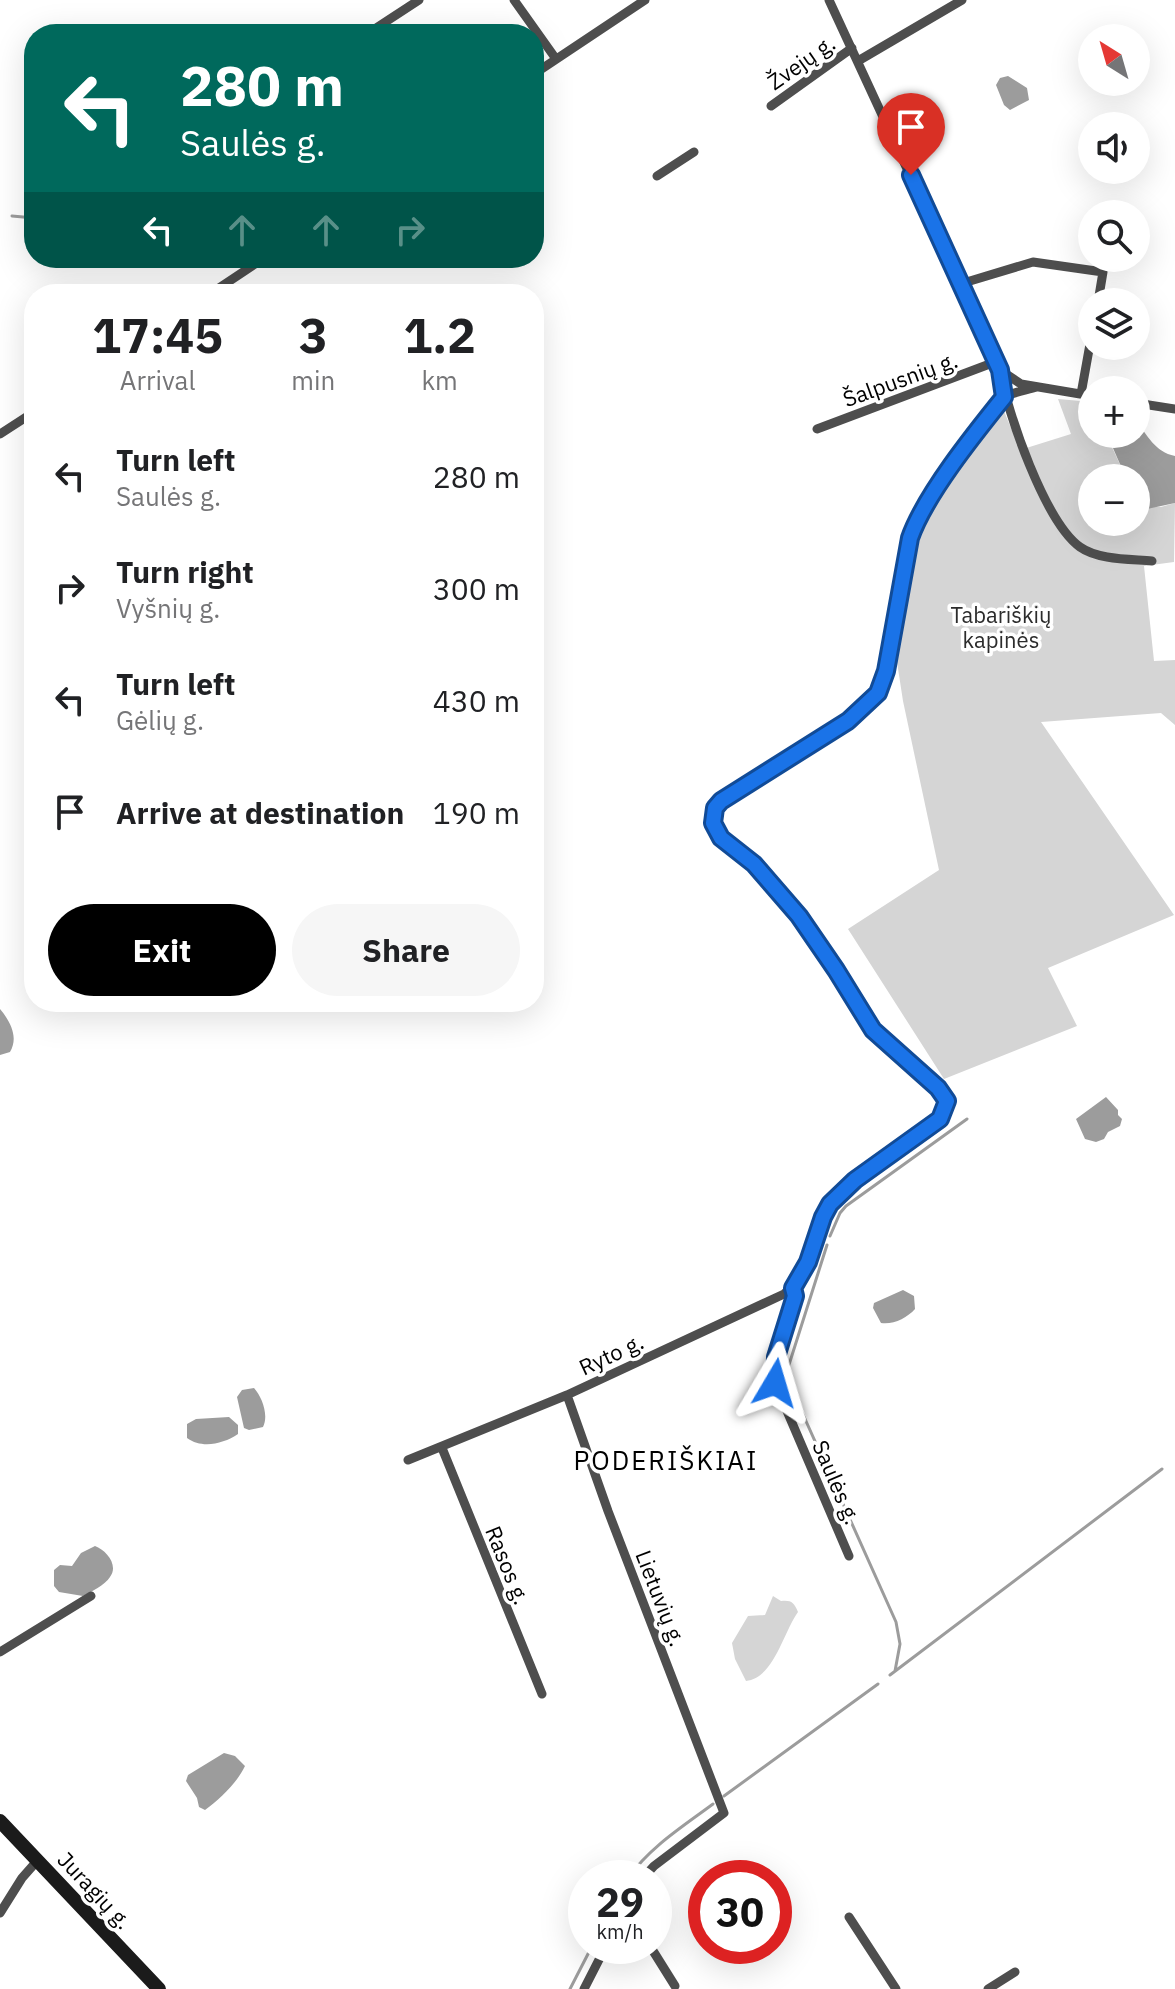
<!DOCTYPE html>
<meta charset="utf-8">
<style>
:root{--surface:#fff;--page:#f6f6f6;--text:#202124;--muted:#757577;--accent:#000}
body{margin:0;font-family:"IBM Plex Sans",sans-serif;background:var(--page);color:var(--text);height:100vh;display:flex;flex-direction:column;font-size:30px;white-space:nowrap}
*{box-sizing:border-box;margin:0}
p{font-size:26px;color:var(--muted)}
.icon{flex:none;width:44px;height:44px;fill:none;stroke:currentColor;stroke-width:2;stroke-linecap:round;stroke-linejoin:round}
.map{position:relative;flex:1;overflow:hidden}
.details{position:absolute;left:24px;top:284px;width:520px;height:728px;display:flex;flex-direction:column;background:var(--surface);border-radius:32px;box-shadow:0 8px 32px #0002}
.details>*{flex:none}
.guide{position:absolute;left:24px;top:24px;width:520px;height:244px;border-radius:32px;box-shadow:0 8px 32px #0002;background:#00695c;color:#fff;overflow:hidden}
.needle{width:52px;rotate:323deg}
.controls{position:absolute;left:1078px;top:24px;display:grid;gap:16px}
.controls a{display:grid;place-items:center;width:72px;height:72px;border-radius:50%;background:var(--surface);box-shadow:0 8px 32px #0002;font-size:40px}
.speed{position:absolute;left:568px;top:1860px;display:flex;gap:16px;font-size:40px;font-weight:700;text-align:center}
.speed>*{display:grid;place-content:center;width:104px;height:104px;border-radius:50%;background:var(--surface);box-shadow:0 8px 32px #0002;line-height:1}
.speed small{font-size:20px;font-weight:400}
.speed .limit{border:12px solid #d22;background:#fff;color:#111}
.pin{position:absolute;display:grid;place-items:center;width:68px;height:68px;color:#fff;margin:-82px -34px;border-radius:50% 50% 50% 0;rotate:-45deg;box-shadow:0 0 8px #0007}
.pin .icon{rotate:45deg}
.me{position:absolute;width:88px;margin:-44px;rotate:7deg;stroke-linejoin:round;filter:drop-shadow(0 0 6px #0008)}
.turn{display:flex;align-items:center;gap:28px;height:168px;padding:0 24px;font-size:36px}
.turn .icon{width:104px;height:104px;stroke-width:2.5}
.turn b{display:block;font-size:56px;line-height:68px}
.lanes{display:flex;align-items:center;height:76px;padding:0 24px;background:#0003;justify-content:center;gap:40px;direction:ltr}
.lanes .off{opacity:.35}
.eta{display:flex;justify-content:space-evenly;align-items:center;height:136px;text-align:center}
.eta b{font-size:48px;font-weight:800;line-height:56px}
.action{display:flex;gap:16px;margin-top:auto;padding:16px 24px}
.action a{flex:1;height:92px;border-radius:48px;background:var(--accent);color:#fff;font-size:32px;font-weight:800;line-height:92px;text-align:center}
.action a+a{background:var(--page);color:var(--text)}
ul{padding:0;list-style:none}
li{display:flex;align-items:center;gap:24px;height:112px;padding:0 24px}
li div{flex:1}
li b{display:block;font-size:30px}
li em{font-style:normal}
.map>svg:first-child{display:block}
.green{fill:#d5d5d5}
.water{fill:#9c9c9c}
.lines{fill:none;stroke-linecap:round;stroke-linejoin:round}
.stream{stroke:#9c9c9c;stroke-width:3}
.street{stroke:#4e4e4e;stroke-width:9}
.secondary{stroke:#1b1b1b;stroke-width:14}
.route-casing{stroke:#114b97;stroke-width:20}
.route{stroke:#1a73e8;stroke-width:14}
.labels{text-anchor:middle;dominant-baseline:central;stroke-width:7;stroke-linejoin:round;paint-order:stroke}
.street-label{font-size:22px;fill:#000;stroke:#fff}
.park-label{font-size:22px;fill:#2c2c2c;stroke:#fff}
.quarter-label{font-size:26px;letter-spacing:2px;fill:#000;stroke:#fff}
</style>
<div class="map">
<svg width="1175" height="1989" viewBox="0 0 1175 1989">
<rect width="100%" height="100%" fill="#fff"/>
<path class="green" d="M997,394L1020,450L1071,434L1058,399L1092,402V434H1106L1126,478H1092V522H1136V501L1140,506L1161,507L1175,503L1174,562L1144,566L1154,661L1175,660V725L1161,713L1041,722L1174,915L1048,968L1077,1026L944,1079L848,929L939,870L903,701L895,649L916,531L907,523Z
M773,1596L781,1601C791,1600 794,1602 798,1612C783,1633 774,1678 746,1681L735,1659L732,1643L748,1616L765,1615Z"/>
<path class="water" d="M1008,76L1027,88L1029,100L1010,110L1004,105L996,85L1000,78Z
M1136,420C1147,435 1155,452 1175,456V503L1147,509L1136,501V478H1126L1113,448L1111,434H1136Z
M0,1009C10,1021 19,1037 10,1052L0,1055Z
M1106,1097L1118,1110V1115L1122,1119L1120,1126L1108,1132L1104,1139L1096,1142L1085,1139L1076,1119Z
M903,1290L914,1296L915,1309C907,1318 893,1325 881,1323L873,1308L874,1303Z
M254,1388C262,1397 269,1415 263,1427L249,1430L244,1428L237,1397L242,1390Z
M229,1417L238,1425V1434C223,1444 202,1449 187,1438V1424L196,1419Z
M95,1546C106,1550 119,1565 110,1577C105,1585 91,1592 83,1596L59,1592L54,1586V1570L60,1565L72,1566L81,1553Z
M224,1753L235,1756L245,1766C237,1783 220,1799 205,1810L199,1807L197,1798L186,1781L188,1775Z"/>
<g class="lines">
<path class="stream" d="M12,216L34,218
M830,1236L840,1213L846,1206L967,1119
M827,1245L787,1371L788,1381L896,1622L900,1644L895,1671
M890,1675L1162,1469
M724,1796L878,1684
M628,1878C650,1847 682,1827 713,1804
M570,1989L589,1952"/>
<path class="street" d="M514,0L556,59
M829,0L1000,370L1021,384L1092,396
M367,34L419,0
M858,61L962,0
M534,74L645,0
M771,106L852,48
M657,176L694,152
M960,284L1033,262L1103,272L1098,302
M210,294L264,258
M1000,370C1007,412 1045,522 1080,547C1098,560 1131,559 1152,561
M1081,394L1092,333
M1136,403L1175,409
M817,429L995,362
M0,434L34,412
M793,1288L795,1296L776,1357L775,1383L849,1556
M567,1395L608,1511L724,1813L654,1866L643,1878
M442,1448L542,1694
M408,1460L567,1395L784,1294C809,1276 811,1244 823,1217C829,1202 842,1190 855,1180C879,1161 924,1140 941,1118C947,1111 948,1103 944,1095L873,1030L799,916L763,873L716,831L712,815L715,808L734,791L848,721L878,693L886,671L910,538C918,517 990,405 1006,396C1015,392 1027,390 1037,387
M0,1652L91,1596
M0,1913L22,1878L37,1861
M849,1917L896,1989
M650,1946L675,1986
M584,1989L606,1946
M988,1989L1015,1972"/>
<path class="secondary" d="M0,1821L159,1989"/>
</g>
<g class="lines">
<defs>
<path id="route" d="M775,1383L776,1357L795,1296L793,1288L808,1262L823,1217L830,1204L855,1180L940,1119L947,1101L938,1088L873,1030L836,970L799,916L754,864L721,838L713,823L715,808L721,801L848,721L878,693L886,671L910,538C925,495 975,433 1004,397L1000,370L911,175"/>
</defs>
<use href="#route" class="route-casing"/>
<use href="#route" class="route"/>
</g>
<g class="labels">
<g class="street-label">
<text transform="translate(801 62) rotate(-35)">Žvejų g.</text>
<text transform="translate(900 379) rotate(-20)">Šalpusnių g.</text>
<text transform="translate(611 1354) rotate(-25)">Ryto g.</text>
<text transform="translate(837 1482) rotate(67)">Saulės g.</text>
<text transform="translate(508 1565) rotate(68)">Rasos g.</text>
<text transform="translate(661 1598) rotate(69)">Lietuvių g.</text>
<text transform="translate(95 1890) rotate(47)">Juragių g.</text>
</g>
<g class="park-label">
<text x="1001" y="614">Tabariškių<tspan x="1001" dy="25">kapinės</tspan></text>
</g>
<g class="quarter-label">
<text x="666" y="1460">PODERIŠKIAI</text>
</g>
</g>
</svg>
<div class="controls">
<a><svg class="needle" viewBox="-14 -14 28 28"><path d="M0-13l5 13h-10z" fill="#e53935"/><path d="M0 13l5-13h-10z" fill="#757577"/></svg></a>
<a><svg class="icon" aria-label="sound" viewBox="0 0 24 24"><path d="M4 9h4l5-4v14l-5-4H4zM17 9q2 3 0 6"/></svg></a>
<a><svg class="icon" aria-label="search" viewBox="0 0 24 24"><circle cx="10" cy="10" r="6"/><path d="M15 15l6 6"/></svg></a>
<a><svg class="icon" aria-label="layers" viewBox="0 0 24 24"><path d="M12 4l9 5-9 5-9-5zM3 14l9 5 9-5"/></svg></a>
<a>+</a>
<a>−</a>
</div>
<div class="speed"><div>29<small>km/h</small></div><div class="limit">30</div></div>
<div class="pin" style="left:911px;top:175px;background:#d93025"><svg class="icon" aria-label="arrive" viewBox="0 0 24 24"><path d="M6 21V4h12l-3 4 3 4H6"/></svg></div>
<svg class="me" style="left:775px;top:1383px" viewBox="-20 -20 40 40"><path d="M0-17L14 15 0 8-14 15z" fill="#1a73e8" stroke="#fff" stroke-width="4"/></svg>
<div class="guide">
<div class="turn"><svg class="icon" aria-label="left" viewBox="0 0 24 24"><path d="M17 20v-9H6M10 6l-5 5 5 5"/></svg><div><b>280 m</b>Saulės g.</div></div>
<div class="lanes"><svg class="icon" aria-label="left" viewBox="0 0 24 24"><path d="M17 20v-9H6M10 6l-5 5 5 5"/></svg><svg class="icon off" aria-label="ahead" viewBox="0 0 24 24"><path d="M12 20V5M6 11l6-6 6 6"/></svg><svg class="icon off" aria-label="ahead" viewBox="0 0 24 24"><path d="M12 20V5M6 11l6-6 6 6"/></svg><svg class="icon off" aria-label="right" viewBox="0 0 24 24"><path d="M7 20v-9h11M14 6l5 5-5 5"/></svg></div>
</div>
<section class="details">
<div class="eta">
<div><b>17:45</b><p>Arrival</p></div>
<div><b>3</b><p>min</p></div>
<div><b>1.2</b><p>km</p></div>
</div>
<ul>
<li><svg class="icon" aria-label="left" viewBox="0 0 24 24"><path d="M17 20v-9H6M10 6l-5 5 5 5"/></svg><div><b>Turn left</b><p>Saulės g.</p></div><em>280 m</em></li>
<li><svg class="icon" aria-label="right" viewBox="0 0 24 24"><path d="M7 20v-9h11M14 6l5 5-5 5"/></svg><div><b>Turn right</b><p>Vyšnių g.</p></div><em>300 m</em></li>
<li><svg class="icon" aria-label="left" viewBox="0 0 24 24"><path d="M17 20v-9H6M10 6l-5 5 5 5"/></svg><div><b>Turn left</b><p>Gėlių g.</p></div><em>430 m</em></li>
<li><svg class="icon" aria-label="arrive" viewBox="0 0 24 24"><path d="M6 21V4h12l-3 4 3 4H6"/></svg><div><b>Arrive at destination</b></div><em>190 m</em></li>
</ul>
<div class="action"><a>Exit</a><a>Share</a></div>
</section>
</div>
